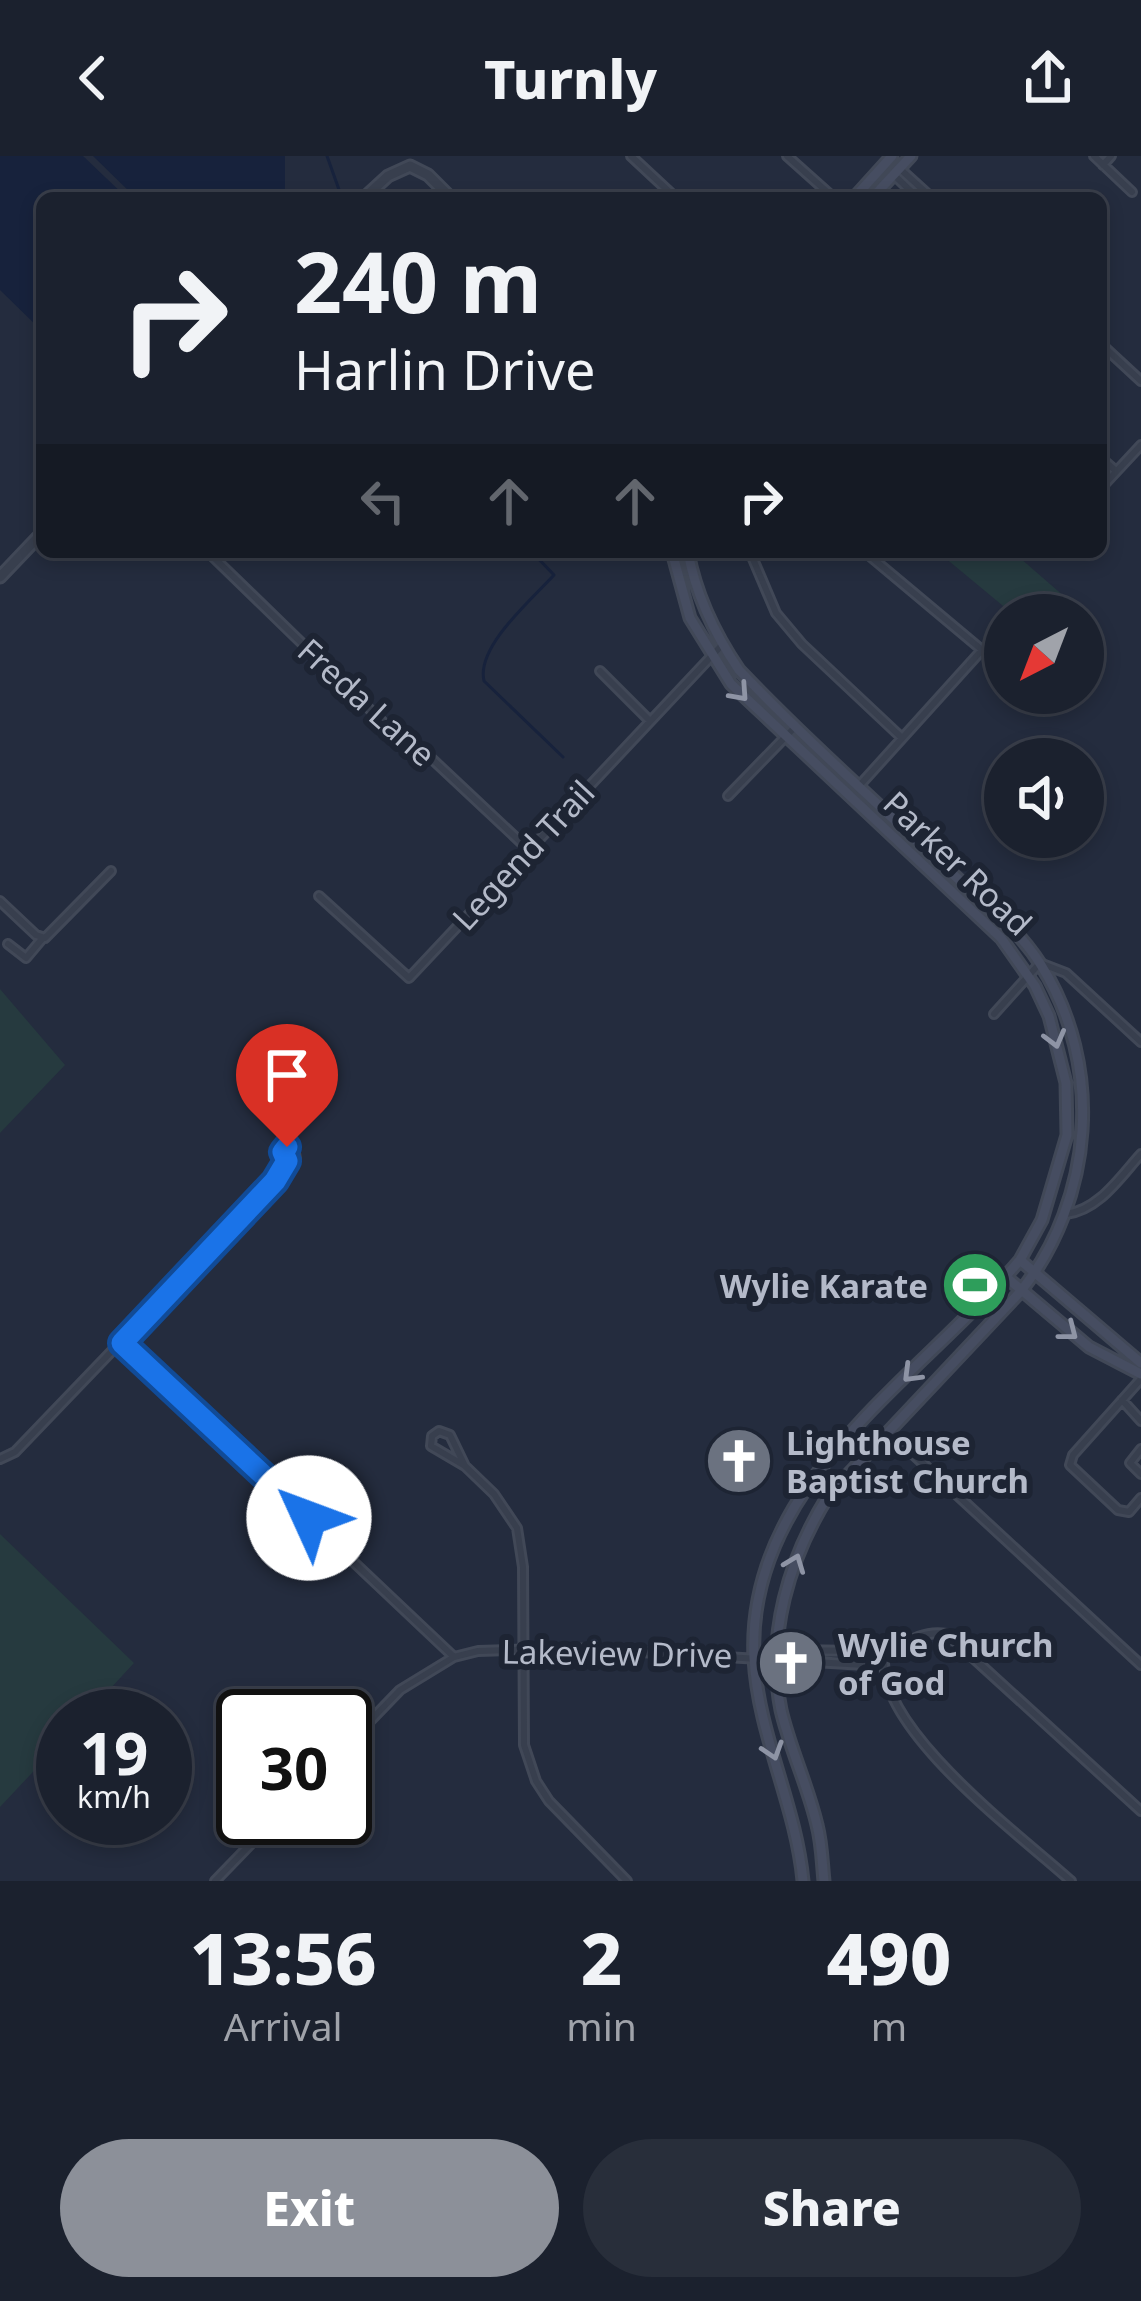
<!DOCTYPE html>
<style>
:root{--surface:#1b212e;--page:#282e3a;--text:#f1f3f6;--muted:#a0a3aa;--line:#393e4a;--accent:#8c9099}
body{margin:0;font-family:"Noto Sans",sans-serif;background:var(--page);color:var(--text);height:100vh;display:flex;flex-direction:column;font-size:45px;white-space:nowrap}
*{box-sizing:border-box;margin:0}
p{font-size:39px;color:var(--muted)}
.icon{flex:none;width:66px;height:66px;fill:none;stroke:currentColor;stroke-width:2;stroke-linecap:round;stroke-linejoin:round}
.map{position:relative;height:1725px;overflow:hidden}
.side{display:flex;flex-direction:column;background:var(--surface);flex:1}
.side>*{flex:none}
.hud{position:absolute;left:36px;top:36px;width:1071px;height:366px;border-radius:18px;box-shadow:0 6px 18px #0003,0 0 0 3px var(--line);background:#1b212e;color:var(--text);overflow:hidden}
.needle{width:78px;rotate:222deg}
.controls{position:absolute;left:984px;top:438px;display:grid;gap:24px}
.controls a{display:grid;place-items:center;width:120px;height:120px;border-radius:50%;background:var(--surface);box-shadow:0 6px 18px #0003,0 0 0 3px var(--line);font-size:60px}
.speed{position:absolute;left:36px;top:1533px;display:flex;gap:24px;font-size:60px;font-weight:700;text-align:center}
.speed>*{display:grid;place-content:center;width:156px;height:156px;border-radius:50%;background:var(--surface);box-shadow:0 6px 18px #0003,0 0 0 3px var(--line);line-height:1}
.speed small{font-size:30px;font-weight:400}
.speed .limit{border:6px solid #111;border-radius:18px;background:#fff;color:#111}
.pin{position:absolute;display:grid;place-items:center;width:102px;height:102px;color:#fff;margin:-123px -51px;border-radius:50% 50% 50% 0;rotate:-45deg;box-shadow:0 0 12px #0007}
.pin .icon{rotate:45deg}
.me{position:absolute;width:132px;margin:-66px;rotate:313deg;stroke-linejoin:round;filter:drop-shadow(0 0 9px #0008)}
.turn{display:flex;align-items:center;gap:42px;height:252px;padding:0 60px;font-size:54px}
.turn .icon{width:156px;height:156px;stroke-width:2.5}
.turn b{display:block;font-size:84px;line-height:102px}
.lanes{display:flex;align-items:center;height:114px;padding:0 60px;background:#0003;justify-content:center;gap:60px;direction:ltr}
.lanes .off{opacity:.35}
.eta{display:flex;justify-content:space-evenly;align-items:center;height:204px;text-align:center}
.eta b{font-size:72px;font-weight:800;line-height:84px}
.button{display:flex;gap:24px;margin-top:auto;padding:24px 60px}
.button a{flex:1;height:138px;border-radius:72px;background:var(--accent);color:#fff;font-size:48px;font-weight:800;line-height:138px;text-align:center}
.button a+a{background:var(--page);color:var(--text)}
header{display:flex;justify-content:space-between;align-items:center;height:156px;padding:0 60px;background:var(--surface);font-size:54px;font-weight:800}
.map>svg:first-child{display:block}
.green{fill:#263a3f}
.water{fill:#17223c}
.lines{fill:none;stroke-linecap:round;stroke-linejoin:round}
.stream{stroke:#17223c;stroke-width:3}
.minor-casing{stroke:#414857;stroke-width:12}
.tertiary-casing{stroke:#414857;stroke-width:15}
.secondary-casing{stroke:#414857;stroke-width:15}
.minor{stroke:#383f4e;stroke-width:6}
.tertiary{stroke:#383f4e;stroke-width:9}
.secondary{stroke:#464d61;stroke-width:9}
.oneway{stroke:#8e94a5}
.route-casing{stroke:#114b97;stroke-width:30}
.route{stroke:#1a73e8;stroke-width:21}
.labels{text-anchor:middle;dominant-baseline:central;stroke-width:12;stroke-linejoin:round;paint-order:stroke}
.street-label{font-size:33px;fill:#b4bac9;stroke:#1d2433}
.poi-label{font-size:33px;font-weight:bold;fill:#b4bac9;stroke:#1d2433;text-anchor:start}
</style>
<header><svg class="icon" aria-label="back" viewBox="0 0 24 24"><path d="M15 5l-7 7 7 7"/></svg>Turnly<svg class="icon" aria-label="share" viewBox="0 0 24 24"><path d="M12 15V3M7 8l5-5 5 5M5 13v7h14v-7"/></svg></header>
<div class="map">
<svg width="1141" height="1725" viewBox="0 0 1141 1725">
<rect width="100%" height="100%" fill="#242c3e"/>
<path class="green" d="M938,396H1013L1081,455L1077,459H1014Z
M0,833L65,909L0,977Z
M0,1378L134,1507L85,1560H63V1584L0,1651Z"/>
<path class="water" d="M0,0H83L127,42H42V175L0,134Z
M93,0H285V42H136Z"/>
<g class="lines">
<path class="stream" d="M327,0L342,42
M532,396L554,419C531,444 476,491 484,525L563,601"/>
<defs>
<path id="minor" d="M631,0L676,42
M787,0L834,42
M1094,0L1132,36
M1103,9L1111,0
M899,12L932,42
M893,18L918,42
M1101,188L1141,225
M1101,302L1116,315
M1101,332L1141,289
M208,396L388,571L415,587L528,693
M750,396L776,457L802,488L902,582
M600,515L649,564
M859,630L982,494L865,396
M728,640L796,570
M319,740L409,822L722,489
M0,745L36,779L45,782L111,715
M8,788L26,802L42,783
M994,858L1040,807L1066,817L1141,886
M1066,1058C1099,1054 1120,1021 1141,998
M122,1187L454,1501
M1141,1223L1073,1299L1070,1309L1118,1354L1129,1356L1141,1342
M1122,1244L1141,1265
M890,1277L1141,1509
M1141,1293L1130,1307L1141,1318
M0,1303L15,1296L275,1025L287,1005L296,1003L294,991L284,993L287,1005
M465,1310L450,1279L439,1275L432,1280L431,1290L465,1310L494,1338L517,1372L523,1411L524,1589L536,1625L549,1645L627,1725
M780,1502L786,1494L863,1495L881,1503
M884,1504C881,1576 1020,1679 1071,1725
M345,1591L400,1534L454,1501L478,1495L571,1492L865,1509C896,1501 911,1472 947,1478L1141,1655
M215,1725L276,1662"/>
<path id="tertiary" d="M364,42L388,20L410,10L428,19L451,42
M0,421L42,377"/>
<path id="secondary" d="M854,42L892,0
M872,42L911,0
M672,396L690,462L731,528L1001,782L1035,830L1049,860L1066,927L1067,979L1042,1064L1020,1104C919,1223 745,1327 754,1502C758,1579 796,1649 803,1725
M688,396C696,440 714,477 739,514C805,583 876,646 945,711C978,742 1016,769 1041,809C1104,910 1094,1042 1021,1135L828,1340C789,1403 766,1479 781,1554C790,1593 808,1630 817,1669C822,1688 822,1706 824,1725
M1020,1104L1141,1207
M1006,1121L1089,1191L1141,1218"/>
</defs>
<use href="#minor" class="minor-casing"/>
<use href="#tertiary" class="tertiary-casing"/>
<use href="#secondary" class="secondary-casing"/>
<use href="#minor" class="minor"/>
<use href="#tertiary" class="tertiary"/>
<use href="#secondary" class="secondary"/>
</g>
<defs><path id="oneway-chevron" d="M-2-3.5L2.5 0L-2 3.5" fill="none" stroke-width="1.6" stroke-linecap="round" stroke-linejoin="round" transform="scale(3)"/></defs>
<g class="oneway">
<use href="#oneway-chevron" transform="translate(740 537) rotate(48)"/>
<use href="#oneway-chevron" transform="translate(1055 883) rotate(75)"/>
<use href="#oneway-chevron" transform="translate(1069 1176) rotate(38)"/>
<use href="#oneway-chevron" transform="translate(911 1218) rotate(135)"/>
<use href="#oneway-chevron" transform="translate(795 1407) rotate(-69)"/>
<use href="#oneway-chevron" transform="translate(773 1595) rotate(72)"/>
</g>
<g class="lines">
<defs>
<path id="route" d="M287,991L283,996L287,1005L275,1025L122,1187L309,1362"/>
</defs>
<use href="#route" class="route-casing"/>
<use href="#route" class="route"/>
</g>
<defs>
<symbol id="stadium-disc" viewBox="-11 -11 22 22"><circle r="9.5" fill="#2e9e5b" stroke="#1d2433"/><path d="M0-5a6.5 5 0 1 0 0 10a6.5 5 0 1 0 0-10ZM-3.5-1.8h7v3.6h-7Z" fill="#fff"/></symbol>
<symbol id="church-disc" viewBox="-11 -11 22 22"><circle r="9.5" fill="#6b7280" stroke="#1d2433"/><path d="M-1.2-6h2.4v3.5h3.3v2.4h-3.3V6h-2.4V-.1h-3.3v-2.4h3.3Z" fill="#fff"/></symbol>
</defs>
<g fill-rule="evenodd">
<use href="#stadium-disc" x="937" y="1091" width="76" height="76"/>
<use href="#church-disc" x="701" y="1267" width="76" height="76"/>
<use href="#church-disc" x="753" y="1469" width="76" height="76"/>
</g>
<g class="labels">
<g class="street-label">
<text transform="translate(367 546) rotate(42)">Freda Lane</text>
<text transform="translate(523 699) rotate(-47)">Legend Trail</text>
<text transform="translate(958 707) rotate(44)">Parker Road</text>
<text transform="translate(617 1497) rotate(1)">Lakeview Drive</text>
</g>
<g class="poi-label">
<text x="928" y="1129" text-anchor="end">Wylie Karate</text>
<text x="786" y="1286">Lighthouse<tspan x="786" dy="38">Baptist Church</tspan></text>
<text x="838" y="1488">Wylie Church<tspan x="838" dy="38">of God</tspan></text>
</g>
</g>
</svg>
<div class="controls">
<a><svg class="needle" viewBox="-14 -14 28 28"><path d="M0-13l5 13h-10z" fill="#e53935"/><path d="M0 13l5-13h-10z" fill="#a0a3aa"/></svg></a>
<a><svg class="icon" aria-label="sound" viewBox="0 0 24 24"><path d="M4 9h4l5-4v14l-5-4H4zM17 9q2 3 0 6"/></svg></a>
</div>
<div class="speed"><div>19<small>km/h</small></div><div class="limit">30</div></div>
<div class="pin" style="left:287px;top:991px;background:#d93025"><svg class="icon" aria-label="arrive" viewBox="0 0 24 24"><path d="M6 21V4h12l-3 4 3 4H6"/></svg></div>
<svg class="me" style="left:309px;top:1362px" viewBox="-20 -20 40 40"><circle r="19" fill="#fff"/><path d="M0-13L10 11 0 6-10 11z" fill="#1a73e8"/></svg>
<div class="hud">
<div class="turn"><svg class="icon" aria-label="right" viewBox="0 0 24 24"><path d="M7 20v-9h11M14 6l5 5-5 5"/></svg><div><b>240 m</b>Harlin Drive</div></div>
<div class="lanes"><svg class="icon off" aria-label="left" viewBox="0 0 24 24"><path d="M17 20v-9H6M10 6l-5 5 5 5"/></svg><svg class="icon off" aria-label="ahead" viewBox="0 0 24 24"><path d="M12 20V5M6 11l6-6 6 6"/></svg><svg class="icon off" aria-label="ahead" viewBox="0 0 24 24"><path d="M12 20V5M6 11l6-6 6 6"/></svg><svg class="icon" aria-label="right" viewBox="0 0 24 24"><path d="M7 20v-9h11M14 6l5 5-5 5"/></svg></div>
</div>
</div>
<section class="side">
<div class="eta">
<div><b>13:56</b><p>Arrival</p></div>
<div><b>2</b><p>min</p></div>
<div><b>490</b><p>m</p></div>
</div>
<div class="button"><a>Exit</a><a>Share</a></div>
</section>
